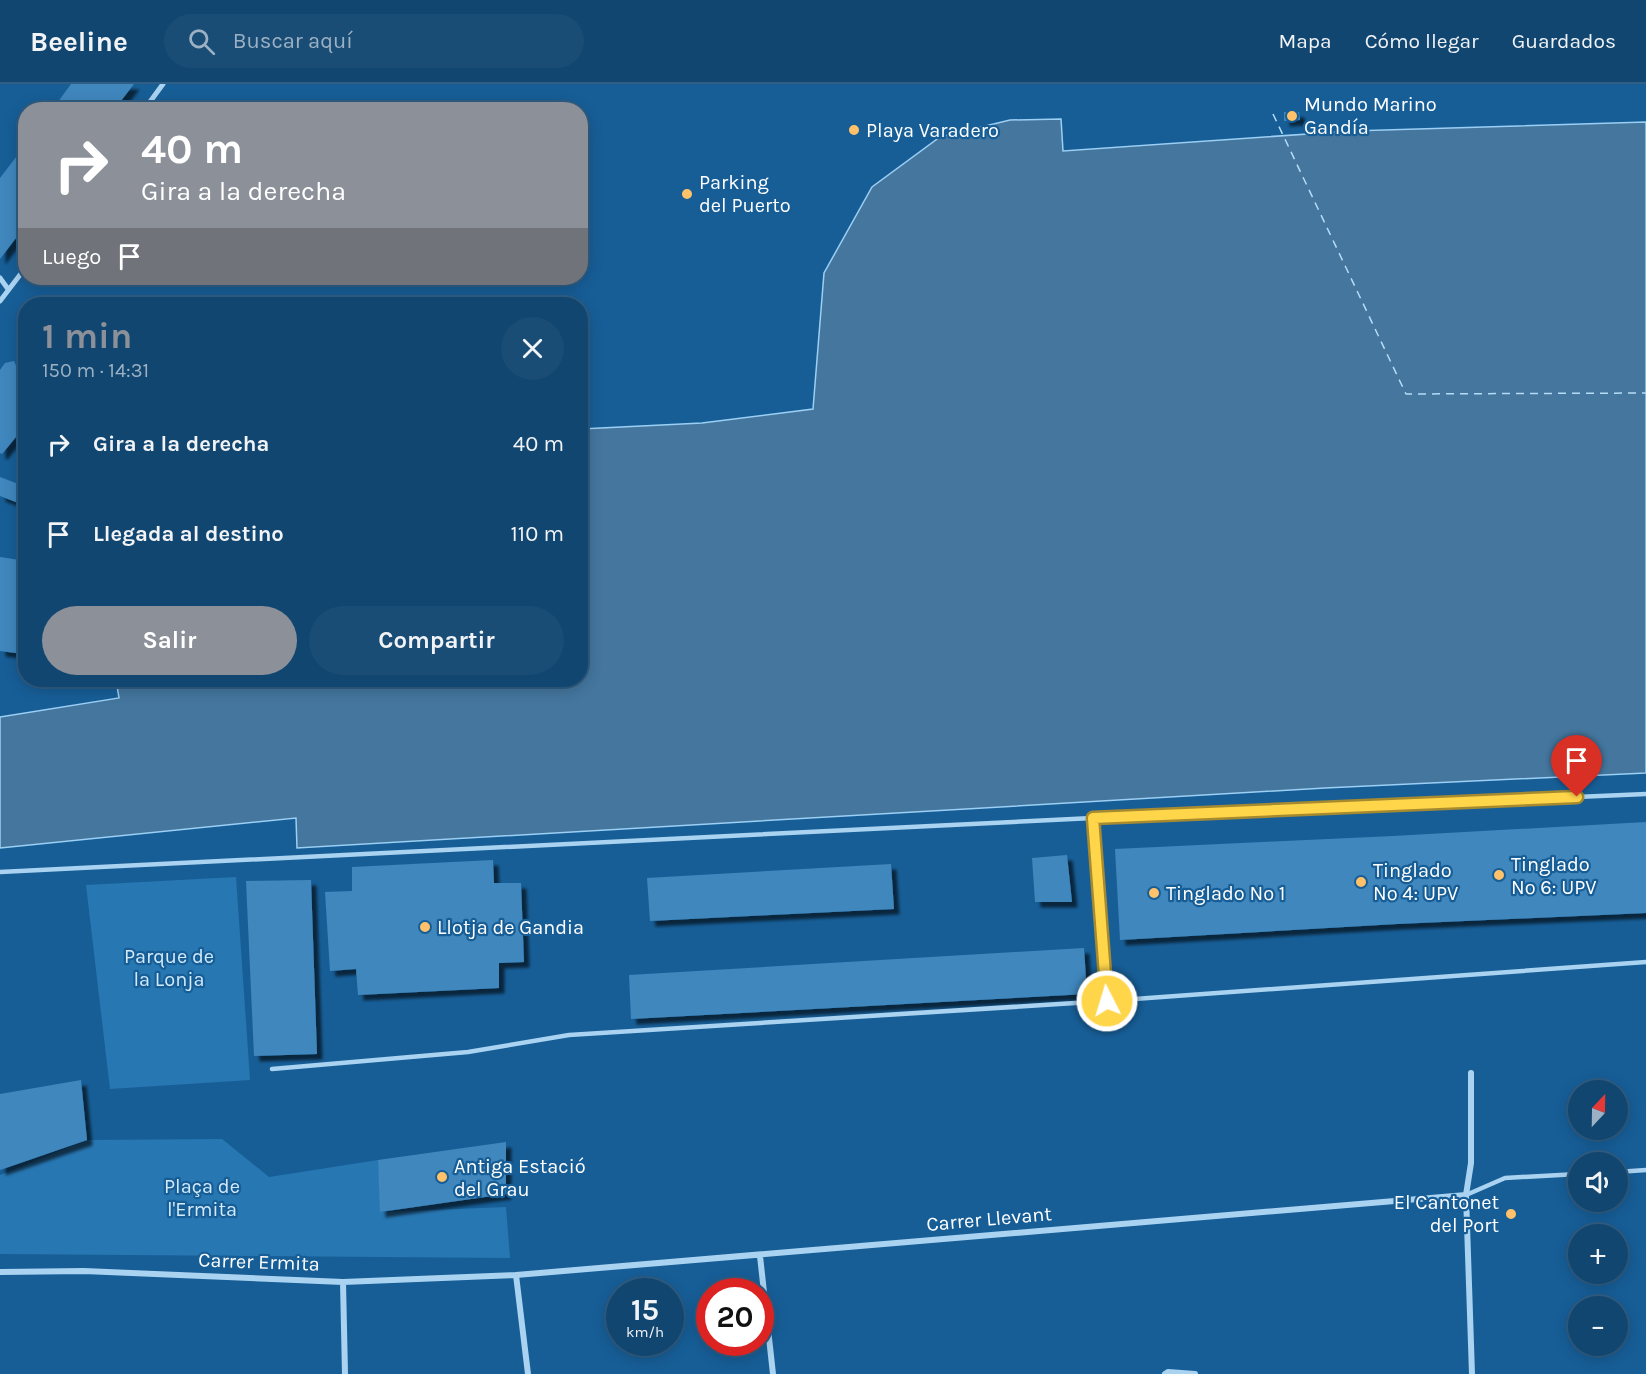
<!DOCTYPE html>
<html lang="es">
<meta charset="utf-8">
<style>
:root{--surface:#114671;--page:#1a4d76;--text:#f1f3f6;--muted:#9cb1c3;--line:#305e84;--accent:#8c9099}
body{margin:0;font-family:Karla,sans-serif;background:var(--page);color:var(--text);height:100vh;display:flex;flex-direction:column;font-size:22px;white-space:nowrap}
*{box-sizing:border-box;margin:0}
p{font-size:20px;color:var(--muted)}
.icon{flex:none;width:33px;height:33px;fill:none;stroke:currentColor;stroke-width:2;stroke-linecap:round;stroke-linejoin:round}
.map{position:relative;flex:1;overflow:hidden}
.sheet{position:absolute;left:18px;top:213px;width:570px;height:390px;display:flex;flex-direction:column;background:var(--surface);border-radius:24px;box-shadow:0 3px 15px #0003,0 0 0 2px var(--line)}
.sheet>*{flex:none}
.guide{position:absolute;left:18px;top:18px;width:570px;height:183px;border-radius:24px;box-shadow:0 3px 15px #0003,0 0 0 2px var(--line);background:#8c9099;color:#fff;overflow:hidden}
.needle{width:39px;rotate:22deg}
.controls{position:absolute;left:1568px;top:996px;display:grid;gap:12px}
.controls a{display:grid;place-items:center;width:60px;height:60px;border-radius:50%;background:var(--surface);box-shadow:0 3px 15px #0003,0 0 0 2px var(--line);font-size:30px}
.speed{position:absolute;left:606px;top:1194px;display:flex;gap:12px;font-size:30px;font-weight:700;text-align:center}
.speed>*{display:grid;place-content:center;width:78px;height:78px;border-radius:50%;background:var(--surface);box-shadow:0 3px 15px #0003,0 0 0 2px var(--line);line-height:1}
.speed small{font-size:15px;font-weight:400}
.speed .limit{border:9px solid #d22;background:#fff;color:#111}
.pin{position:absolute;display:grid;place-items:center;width:51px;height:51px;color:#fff;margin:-62px -26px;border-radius:50% 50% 50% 0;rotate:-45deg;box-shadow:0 0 6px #0007}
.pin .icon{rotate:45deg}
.me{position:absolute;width:66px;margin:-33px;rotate:355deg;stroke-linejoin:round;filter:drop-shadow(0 0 4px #0008)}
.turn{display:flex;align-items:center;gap:21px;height:126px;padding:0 24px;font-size:27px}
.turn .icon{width:78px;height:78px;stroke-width:2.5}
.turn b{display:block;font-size:42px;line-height:51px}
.then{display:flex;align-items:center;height:57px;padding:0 24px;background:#0003;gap:12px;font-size:22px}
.round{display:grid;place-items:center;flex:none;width:63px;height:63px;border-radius:32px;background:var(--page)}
.summary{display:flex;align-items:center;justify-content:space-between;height:102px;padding:0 24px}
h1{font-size:36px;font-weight:700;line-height:45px;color:var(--accent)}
.button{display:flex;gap:12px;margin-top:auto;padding:12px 24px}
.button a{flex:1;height:69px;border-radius:36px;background:var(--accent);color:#fff;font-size:24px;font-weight:700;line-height:69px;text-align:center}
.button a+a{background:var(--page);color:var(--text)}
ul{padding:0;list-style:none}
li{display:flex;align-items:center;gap:18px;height:90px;padding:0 24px}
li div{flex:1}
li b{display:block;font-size:22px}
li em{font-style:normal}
header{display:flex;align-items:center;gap:36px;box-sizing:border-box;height:84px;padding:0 30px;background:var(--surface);border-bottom:2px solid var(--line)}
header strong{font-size:28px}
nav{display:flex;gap:33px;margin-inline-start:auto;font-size:21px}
.search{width:420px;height:54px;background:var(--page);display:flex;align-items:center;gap:15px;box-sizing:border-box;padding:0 21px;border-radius:33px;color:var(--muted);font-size:22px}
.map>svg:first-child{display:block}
.green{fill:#2777b3}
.water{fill:#44769e;stroke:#9ccff4;stroke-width:1.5}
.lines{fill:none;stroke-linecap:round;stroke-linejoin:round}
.ferry{stroke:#b6dcf8;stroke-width:1.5;stroke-dasharray:8 6;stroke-linecap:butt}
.building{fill:#4087be;filter:url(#shadow)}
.service{stroke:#aad3f1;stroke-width:4.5}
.pedestrian{stroke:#aad3f1;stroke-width:5}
.minor{stroke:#aad3f1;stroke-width:6}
.route-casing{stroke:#a68a30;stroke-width:15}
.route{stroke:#ffd54a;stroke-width:10}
.poi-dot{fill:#ffc26a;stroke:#175e97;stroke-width:2}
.labels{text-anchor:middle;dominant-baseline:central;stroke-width:4.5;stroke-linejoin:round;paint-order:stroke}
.poi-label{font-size:20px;fill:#fff;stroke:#175e97;text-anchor:start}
.park-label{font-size:20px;fill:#d1eafc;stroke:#175e97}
.street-label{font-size:20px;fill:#fff;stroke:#175e97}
</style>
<header>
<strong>Beeline</strong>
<div class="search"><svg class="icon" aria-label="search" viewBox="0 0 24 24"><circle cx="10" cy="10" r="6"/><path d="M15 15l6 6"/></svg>Buscar aquí</div>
<nav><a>Mapa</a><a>Cómo llegar</a><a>Guardados</a></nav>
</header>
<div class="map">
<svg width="1646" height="1290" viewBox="0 0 1646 1290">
<defs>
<filter id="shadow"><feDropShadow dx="5.5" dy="5.5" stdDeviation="1.5" flood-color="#0009"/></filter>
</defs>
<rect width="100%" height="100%" fill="#175e97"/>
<path class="green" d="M236,793L250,996L110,1005L86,801Z
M222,1055L269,1093L378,1076L381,1128L506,1123L510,1174L0,1170V1091L87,1056Z"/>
<path class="water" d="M1061,35L1063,67L1351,47L1646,38V689L1325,704L297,764L296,734L0,764V633L119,614L116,596H580L581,345L702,339L813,325L824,189L872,103L940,53L1010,36Z"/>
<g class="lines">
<path class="ferry" d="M1273,30L1406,310L1646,309"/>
</g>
<path class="building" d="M71,0H134L114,26H52Z
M1284,28H1299L1300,36L1284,37Z
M26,60V141L0,175V94Z
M14,277L26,305V341L2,370L0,369V286L5,279Z
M0,393L26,403V422L0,412Z
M0,473L26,477V576H21L23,570L0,567Z
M1646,738V829L1397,840L1120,856L1115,765L1393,752Z
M1067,771L1072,818H1035L1032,774Z
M493,776L494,799H521L524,878L499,879V904L358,911L356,885L330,887L325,808L352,807V783Z
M891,780L894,825L650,837L647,794Z
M311,796L317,970L254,972L246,797Z
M1084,864L1087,910L631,935L629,891Z
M81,996L87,1056L0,1086V1010Z
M506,1058V1110L380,1128L378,1076Z"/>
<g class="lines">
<path class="service" d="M1093,734L1107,917
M0,788L1093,734L1646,710
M272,985L468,968L569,951L1107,917L1646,878
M1617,1088L1646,1086
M1466,1111L1505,1094L1578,1090"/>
<path class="pedestrian" d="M144,26L163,0
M0,194L8,205
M0,217L26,183"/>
<path class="minor" d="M1471,989V1079L1466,1111L1472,1290
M760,1172L773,1290
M0,1188L84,1187L343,1198L516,1191L1466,1111
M516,1191L528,1290
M343,1198L345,1290
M1165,1290L1168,1288L1195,1290"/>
</g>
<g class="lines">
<defs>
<path id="route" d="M1107,917L1093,734L1577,713"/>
</defs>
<use href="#route" class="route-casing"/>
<use href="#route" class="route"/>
</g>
<g class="poi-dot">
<circle cx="1292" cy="32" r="6"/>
<circle cx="854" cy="46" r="6"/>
<circle cx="687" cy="110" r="6"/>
<circle cx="1499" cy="791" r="6"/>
<circle cx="1361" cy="798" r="6"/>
<circle cx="1154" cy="809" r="6"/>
<circle cx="425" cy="843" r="6"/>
<circle cx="442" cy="1093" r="6"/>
<circle cx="1511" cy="1130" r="6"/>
</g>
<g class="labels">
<g class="poi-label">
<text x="1304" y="20">Mundo Marino<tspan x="1304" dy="23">Gandía</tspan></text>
<text x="866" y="46">Playa Varadero</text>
<text x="699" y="98">Parking<tspan x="699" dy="23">del Puerto</tspan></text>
<text x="1511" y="780">Tinglado<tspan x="1511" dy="23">Nº 6: UPV</tspan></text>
<text x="1373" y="786">Tinglado<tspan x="1373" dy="23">Nº 4: UPV</tspan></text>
<text x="1166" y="809">Tinglado Nº 1</text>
<text x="437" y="843">Llotja de Gandia</text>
<text x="454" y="1082">Antiga Estació<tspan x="454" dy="23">del Grau</tspan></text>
<text x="1499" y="1118" text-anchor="end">El Cantonet<tspan x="1499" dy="23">del Port</tspan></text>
</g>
<g class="park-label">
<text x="169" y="872">Parque de<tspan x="169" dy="23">la Lonja</tspan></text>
<text x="202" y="1102">Plaça de<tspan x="202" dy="23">l'Ermita</tspan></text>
</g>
<g class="street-label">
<text transform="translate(989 1135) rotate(-5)">Carrer Llevant</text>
<text transform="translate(259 1178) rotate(2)">Carrer Ermita</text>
</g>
</g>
</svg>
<div class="controls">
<a><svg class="needle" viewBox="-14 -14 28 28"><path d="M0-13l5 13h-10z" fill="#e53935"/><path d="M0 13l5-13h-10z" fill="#9cb1c3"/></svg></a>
<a><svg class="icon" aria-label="sound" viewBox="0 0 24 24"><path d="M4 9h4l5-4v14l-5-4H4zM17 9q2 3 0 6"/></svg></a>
<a>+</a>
<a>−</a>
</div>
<div class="speed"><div>15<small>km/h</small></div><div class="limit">20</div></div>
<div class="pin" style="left:1577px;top:713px;background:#d93025"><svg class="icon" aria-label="arrive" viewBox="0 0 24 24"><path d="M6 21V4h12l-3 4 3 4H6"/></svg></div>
<svg class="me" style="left:1107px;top:917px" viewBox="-20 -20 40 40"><circle r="17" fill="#ffd54a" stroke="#fff" stroke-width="3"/><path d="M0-11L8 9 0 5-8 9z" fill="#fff"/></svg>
<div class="guide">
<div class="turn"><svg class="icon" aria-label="right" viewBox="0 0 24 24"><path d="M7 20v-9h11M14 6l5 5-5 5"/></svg><div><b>40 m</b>Gira a la derecha</div></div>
<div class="then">Luego<svg class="icon" aria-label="arrive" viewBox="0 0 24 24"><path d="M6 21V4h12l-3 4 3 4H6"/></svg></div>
</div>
<section class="sheet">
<div class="summary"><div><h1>1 min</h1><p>150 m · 14:31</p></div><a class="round"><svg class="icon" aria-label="close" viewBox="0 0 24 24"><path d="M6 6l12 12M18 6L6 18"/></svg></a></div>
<ul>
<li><svg class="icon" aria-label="right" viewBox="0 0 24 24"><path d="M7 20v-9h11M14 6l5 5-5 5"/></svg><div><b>Gira a la derecha</b></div><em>40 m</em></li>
<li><svg class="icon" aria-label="arrive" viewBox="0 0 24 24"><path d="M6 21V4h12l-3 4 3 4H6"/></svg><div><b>Llegada al destino</b></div><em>110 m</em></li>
</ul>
<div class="button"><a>Salir</a><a>Compartir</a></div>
</section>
</div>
